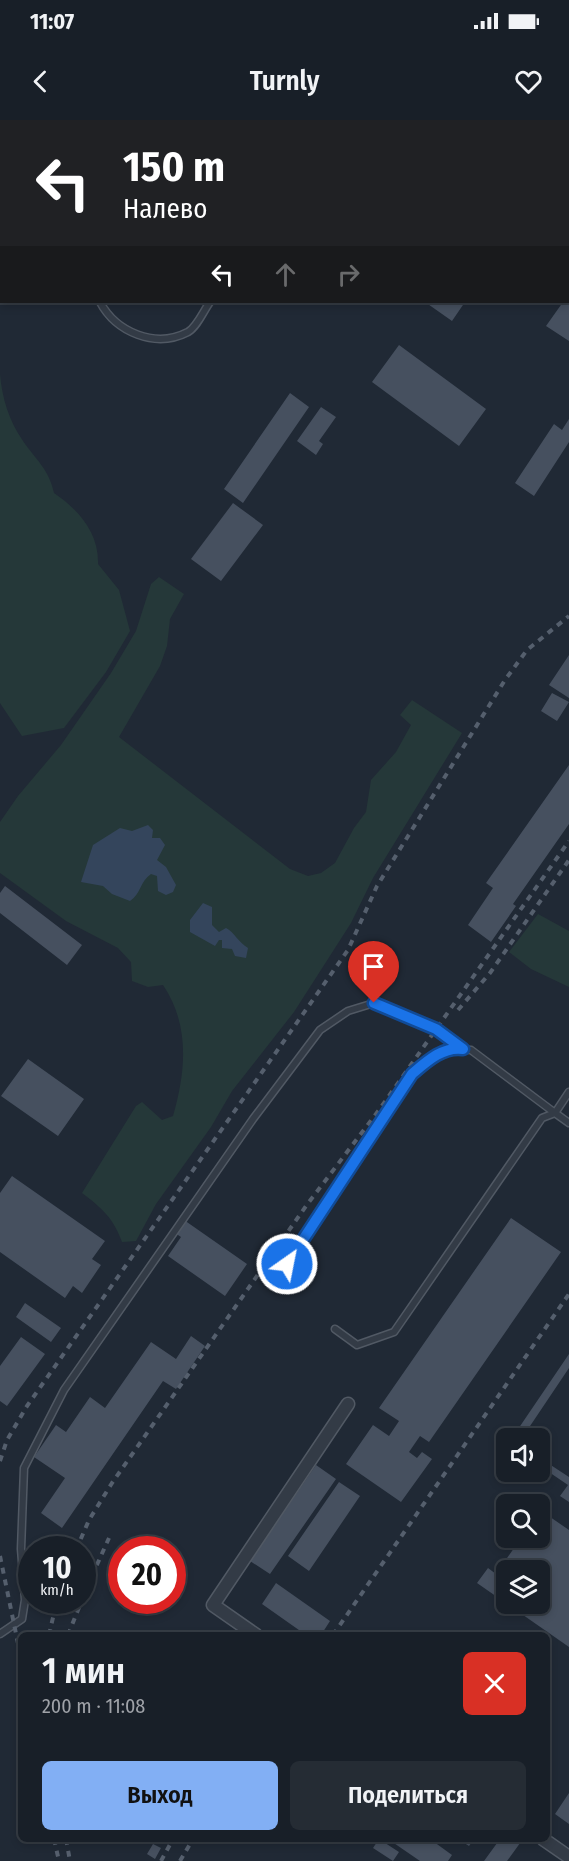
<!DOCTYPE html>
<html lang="ru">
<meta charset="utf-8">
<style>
:root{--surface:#181f28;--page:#252c34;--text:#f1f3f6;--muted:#9fa2a8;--line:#363d45;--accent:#82aff4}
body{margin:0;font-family:"Fira Sans Condensed",sans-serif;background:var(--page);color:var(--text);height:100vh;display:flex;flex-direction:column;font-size:22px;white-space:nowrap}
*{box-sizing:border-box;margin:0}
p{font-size:20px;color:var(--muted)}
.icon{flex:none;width:33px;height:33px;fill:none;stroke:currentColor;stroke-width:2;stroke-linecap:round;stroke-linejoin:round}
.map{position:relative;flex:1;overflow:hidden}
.panel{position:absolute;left:18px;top:1512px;width:532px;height:210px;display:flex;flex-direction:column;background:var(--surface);border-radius:9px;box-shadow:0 3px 9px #0003,0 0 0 2px var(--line)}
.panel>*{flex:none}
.hud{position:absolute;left:0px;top:0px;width:570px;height:183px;box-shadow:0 3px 9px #0003,0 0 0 2px var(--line);background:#202124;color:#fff;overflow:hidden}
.buttons{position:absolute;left:496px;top:1308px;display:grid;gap:12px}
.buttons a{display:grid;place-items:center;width:54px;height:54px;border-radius:9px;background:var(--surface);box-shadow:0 3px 9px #0003,0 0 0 2px var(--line);font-size:30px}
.speed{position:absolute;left:18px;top:1416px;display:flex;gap:12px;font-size:30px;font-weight:700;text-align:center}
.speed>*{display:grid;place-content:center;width:78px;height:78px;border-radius:50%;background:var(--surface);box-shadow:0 3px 9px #0003,0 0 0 2px var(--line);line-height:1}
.speed small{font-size:15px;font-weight:400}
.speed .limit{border:9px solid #d22;background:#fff;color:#111}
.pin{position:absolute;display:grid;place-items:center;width:51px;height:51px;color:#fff;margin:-62px -26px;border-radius:50% 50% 50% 0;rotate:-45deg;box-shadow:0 0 6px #0007}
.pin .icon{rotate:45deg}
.me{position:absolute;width:66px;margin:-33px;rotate:33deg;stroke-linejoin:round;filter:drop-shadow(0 0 4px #0008)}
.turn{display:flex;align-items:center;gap:21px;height:126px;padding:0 24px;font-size:27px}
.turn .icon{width:78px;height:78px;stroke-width:2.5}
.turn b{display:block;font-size:42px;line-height:51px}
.lanes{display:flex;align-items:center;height:57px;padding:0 24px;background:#0003;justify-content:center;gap:30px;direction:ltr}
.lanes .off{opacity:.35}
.round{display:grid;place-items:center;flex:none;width:63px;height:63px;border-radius:9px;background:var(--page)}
.overview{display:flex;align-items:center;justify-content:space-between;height:102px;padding:0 24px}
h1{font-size:36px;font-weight:600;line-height:45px}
.action{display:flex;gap:12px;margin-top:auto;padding:12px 24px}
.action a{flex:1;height:69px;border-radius:9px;background:var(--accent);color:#111;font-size:24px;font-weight:600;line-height:69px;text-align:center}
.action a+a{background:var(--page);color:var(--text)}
.status{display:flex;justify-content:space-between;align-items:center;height:42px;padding:0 30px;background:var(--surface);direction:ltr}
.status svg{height:16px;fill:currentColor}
header{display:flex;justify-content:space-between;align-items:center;height:78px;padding:0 24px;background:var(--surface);font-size:27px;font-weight:600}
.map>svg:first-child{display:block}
.green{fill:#253839}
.water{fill:#34455c}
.building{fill:#46505f;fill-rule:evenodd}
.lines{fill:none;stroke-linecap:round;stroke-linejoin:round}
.service-casing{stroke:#515964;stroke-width:9}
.minor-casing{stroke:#515964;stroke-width:15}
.service{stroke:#333b46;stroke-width:6}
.minor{stroke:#333b46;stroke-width:12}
.rail{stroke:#555f6d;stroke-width:4;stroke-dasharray:6 6;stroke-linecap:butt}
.route-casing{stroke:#114b97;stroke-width:15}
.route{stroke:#1a73e8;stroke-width:10}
</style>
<div class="status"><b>11:07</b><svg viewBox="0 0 49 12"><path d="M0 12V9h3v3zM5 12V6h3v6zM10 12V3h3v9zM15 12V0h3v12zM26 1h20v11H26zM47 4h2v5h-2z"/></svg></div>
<header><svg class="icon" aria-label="back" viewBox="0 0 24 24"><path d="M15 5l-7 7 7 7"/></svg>Turnly<svg class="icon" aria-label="heart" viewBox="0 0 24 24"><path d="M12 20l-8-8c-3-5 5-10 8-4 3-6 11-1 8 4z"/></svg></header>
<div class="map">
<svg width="569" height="1741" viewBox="0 0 569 1741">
<rect width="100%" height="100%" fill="#202935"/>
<path class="green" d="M0,254C2,278 9,301 23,321C36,340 49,349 54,373C79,390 99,413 98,444L119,470L130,511L106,552L64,608L22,616L0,583Z
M159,457L184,474L170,499L167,526L160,546L119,617L290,749L308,756L321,753L335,743L354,708L366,692L371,660L396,632L411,605L400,595L412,580L462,613L373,758L351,803L294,892L232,971L211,1007L156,1084L136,1121L122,1122C114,1099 102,1088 82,1073L136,986L142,982L162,1000L173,996C186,951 190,905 163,865L148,867L132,861L131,842L118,828L66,801L0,753V702L18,676L61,625L111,553L136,511L151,464Z
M538,794L569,811V867L531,849L509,832Z"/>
<path class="water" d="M148,705L153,710L152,718H160L165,725L157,740L166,747L176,765L173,772L166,775L158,771L157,756L151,754C140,761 141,774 130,781L112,774L103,766L81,762L93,725L120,708L132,711Z
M203,783L212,787V805L219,812L226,808C234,812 239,823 248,828L246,838L235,836L232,829L222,828V820H219L215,826L190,812V800Z"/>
<path class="building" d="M425,182H465L452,201Z
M563,182H569V221L546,206Z
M399,225L486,289L459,326L372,262Z
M290,273L309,287L243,383L224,369Z
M321,287L336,297L319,321L323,324L316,335L297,321Z
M569,299V322L534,376L515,363L554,304L562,310Z
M233,383L263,405L221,461L191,439Z
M569,535V578L549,565Z
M552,573L569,582L557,601L541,591Z
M569,645V704L513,784L516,786L491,822L468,805L493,768L486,763Z
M5,766L82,825L67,845L0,793V773Z
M28,939L84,979L58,1016L1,976Z
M12,1056L105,1121L92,1139L101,1145L82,1173L73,1166L65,1178L0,1132V1073Z
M511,1098L561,1132L429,1322L420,1316L409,1332L417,1338L422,1332L432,1339L401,1382L346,1344L373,1305L389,1316L399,1301L379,1288Z
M184,1100L247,1144L225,1176L168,1136L181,1117L175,1113Z
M25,1183L61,1208L51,1222L16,1197Z
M191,1216L205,1226L176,1269L163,1261L62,1408L41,1393L65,1358L34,1337L56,1305L66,1312L90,1277L105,1288L151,1222L176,1239Z
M21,1217L45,1234L7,1286L0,1281V1246Z
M569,1234V1248L522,1318H512Z
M540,1338L569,1357V1382L560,1376L568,1365L540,1346Z
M316,1345L336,1359L270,1454L250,1441Z
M339,1362L360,1376L309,1451L288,1436Z
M540,1390L569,1410V1527L477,1463L488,1448L496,1454L521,1418H540ZM507,1450H540V1484H507Z
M276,1463L330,1501L321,1515H306L262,1484Z
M569,1673V1704L555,1694Z
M379,1719L399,1732L393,1741L373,1728Z
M388,1719H430L452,1735L448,1741H420Z
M458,1719H474L469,1726Z
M500,1719H523L507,1741H484Z
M153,1724L161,1728L155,1739L147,1734Z"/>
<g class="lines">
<defs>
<path id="service" d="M109,2L110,0
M400,2L402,0
M100,182C116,212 155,229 188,212C197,207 204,190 210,182
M569,972L555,993L569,1003
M287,1144L384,1000C401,964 426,924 471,930L555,993L542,998L394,1212L357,1225L335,1209
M0,1514L22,1499L25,1480L21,1429L24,1348L64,1270L253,999L320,910L348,891L374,883L436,909L463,929"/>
<path id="minor" d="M256,1515L213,1485L348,1284
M543,1719L569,1737"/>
</defs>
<use href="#service" class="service-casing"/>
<use href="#minor" class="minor-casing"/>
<use href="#service" class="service"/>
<use href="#minor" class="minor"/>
<path class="rail" d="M458,890L490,853L569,740
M0,1341L7,1320L27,1286L348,830L377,766L505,560L527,530L569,496
M76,1430L89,1400L112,1363L306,1086L379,990L569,721
M0,1436L21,1538
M82,1478L109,1418
M49,1515L57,1480
M68,1515L82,1480
M333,1515L569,1174
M54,1719L59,1741
M66,1719L70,1741
M161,1741L173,1719
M180,1741L193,1719"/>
</g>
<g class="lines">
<defs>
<path id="route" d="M287,1144L412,954C426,942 443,926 463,929L436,909L374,883"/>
</defs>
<use href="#route" class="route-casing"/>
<use href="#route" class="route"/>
</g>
</svg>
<div class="buttons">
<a><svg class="icon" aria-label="sound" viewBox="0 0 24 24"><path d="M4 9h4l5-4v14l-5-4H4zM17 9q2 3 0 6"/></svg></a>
<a><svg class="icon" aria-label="search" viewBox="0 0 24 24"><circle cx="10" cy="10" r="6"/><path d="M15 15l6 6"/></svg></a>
<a><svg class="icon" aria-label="layers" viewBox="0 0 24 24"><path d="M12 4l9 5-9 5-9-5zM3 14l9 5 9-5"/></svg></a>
</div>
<div class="speed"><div>10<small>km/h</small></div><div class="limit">20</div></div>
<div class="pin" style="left:374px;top:883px;background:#d93025"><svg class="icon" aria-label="arrive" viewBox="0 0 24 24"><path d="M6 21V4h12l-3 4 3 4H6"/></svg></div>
<svg class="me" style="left:287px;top:1144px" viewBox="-20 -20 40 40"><circle r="17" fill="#1a73e8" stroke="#fff" stroke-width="3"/><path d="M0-11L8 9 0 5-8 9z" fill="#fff"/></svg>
<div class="hud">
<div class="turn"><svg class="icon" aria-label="left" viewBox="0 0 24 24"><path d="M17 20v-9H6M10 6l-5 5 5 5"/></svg><div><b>150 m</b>Налево</div></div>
<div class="lanes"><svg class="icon" aria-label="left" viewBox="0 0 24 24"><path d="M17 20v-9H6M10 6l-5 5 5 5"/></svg><svg class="icon off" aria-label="ahead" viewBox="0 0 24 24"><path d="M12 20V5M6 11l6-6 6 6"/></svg><svg class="icon off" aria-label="right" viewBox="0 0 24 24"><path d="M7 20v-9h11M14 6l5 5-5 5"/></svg></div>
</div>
<section class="panel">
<div class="overview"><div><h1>1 мин</h1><p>200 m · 11:08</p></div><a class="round" style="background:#d93025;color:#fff"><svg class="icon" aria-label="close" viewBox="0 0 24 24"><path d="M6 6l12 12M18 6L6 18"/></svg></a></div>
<div class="action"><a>Выход</a><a>Поделиться</a></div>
</section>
</div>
